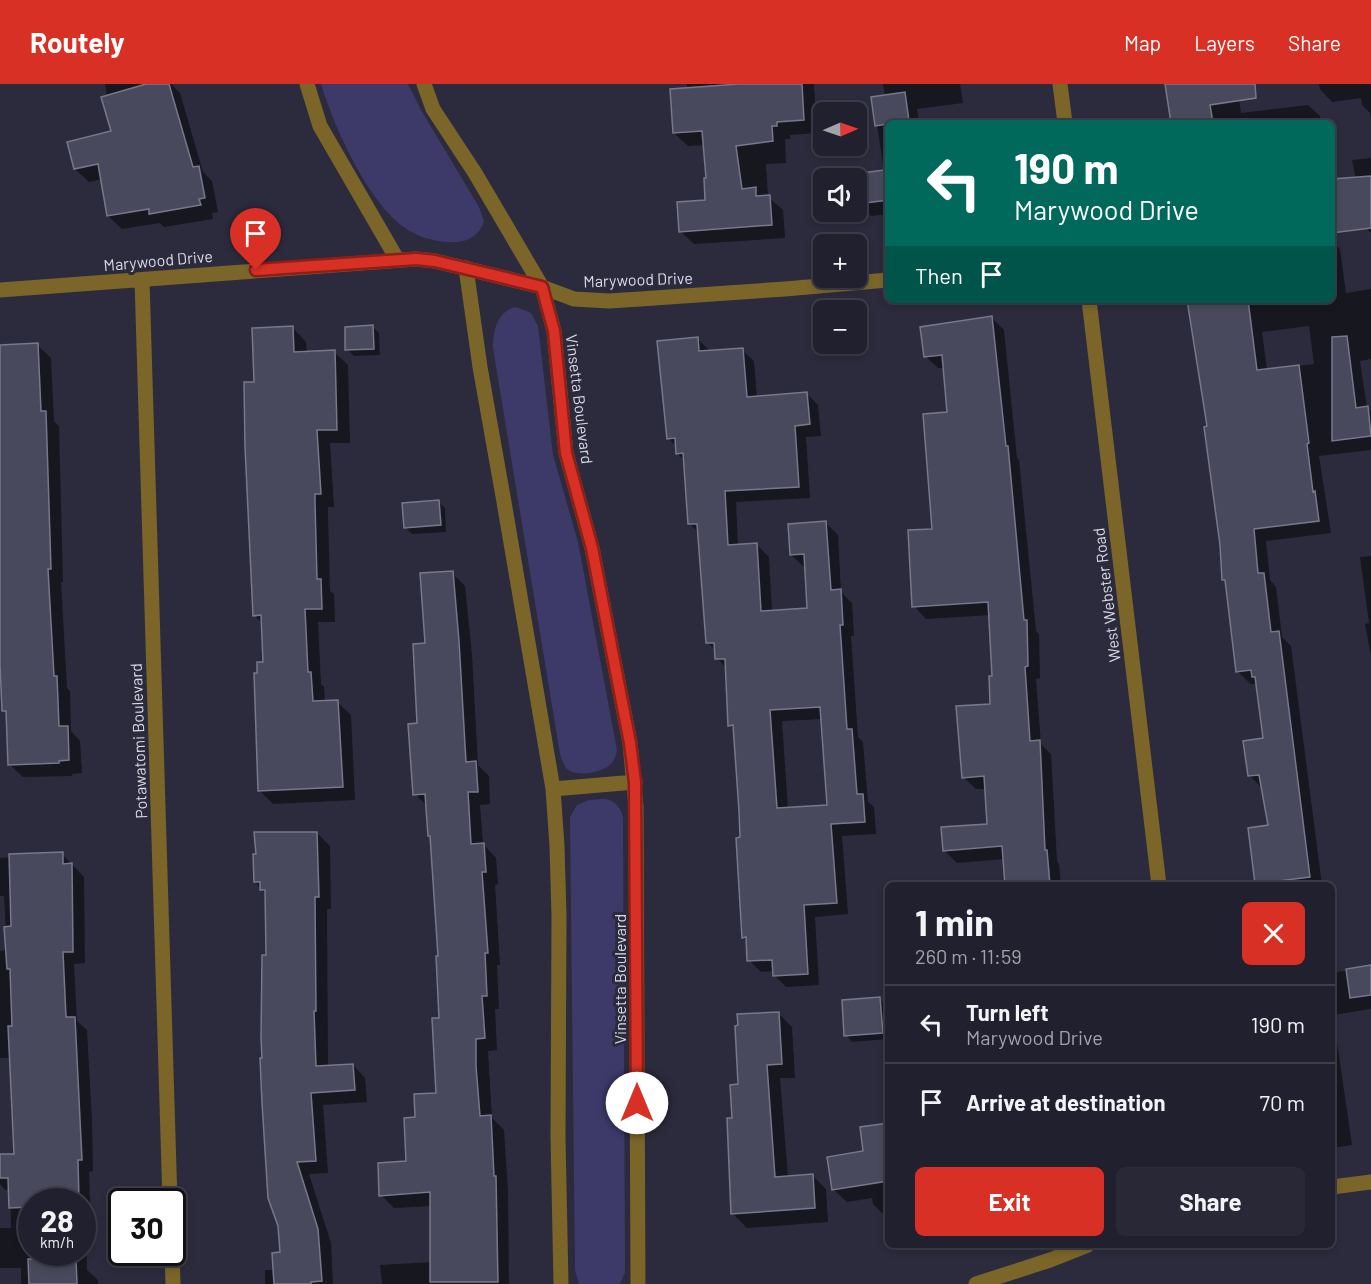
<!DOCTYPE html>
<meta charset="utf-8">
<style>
:root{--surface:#20202e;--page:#282836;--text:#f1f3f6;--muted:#a2a3aa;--line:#3d3e4a;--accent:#d93025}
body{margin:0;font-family:Barlow,sans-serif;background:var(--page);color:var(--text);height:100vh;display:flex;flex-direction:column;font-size:22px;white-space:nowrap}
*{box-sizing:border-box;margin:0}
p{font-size:20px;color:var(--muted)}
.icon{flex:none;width:33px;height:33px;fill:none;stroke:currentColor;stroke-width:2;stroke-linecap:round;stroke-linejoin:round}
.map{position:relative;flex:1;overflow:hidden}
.side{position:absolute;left:885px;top:798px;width:450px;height:366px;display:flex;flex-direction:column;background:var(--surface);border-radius:9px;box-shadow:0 3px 9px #0003,0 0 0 2px var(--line)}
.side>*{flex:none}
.banner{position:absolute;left:885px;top:36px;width:450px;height:183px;border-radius:9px;box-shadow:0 3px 9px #0003,0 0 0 2px var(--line);background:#00695c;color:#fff;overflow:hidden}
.needle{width:39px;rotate:88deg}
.buttons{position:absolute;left:813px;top:18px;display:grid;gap:12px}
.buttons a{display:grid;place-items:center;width:54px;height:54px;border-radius:9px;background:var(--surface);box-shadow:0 3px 9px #0003,0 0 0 2px var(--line);font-size:30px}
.speed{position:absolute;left:18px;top:1104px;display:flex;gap:12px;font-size:30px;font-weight:700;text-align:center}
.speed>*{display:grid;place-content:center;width:78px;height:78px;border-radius:50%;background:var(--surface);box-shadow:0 3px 9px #0003,0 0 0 2px var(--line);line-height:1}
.speed small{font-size:15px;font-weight:400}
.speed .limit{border:3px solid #111;border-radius:9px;background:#fff;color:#111}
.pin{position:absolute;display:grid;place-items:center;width:51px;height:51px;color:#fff;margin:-62px -26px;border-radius:50% 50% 50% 0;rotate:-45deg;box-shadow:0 0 6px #0007}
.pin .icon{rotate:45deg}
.me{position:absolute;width:66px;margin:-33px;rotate:0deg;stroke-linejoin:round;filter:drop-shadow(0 0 4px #0008)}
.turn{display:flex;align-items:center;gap:21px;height:126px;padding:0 30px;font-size:27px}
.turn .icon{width:78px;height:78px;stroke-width:2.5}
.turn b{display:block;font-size:42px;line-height:51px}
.then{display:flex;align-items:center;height:57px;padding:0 30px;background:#0003;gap:12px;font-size:22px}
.round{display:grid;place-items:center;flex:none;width:63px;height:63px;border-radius:9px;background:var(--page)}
.headline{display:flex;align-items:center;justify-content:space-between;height:102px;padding:0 30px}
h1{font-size:36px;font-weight:700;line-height:45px}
.cta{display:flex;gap:12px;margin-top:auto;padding:12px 30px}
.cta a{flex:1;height:69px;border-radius:9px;background:var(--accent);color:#fff;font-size:24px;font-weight:700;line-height:69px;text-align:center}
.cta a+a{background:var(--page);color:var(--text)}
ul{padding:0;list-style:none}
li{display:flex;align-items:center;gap:18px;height:78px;padding:0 30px;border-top:2px solid var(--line)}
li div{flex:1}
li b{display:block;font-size:22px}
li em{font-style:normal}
header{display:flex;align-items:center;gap:36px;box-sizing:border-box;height:84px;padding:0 30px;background:var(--accent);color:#fff}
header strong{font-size:28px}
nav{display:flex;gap:33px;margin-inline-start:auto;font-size:21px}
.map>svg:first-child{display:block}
.green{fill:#3d3a69}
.shadow{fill:#0007;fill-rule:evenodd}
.building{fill:#48495c;stroke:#78788d;stroke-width:1.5;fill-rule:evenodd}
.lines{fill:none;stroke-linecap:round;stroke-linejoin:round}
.minor{stroke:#7b6529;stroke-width:15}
.route-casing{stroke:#8d1f18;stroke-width:15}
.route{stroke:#d93025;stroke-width:10}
.labels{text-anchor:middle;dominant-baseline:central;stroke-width:6;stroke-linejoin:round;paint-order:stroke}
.street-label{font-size:16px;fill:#dadbe7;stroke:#2b2b3d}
</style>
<header>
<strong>Routely</strong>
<nav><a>Map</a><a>Layers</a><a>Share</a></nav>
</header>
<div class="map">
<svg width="1371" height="1200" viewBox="0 0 1371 1200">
<rect width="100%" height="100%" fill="#2b2b3d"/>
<path class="green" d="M321,0H408L421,26L479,123L484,137C480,150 470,157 457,158C439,159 418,154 404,143C367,117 334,42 321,0Z
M516,223L531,229L538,242L553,371L578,458L617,666C616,671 615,675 612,679C603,689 576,694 566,684C563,680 562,675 560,670L493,264C493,247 497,227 516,223Z
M603,715C614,715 621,723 623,734L625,1188L620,1200H579L575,1186L570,733L577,721L589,716Z"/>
<path class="shadow" d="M105,0H171L180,9L203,88L212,97L218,128L212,129L213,135L164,143L160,139L122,145L108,132L102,95L89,98L75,85L113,48Z
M687,0H814L817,49L790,51V55H785L786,79L766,80L768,113L783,126L785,154L694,160L680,147L707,118L708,95L705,61L688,62L674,49L687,5Z
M883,0H960L963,19L917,25L919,39H888V130L871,132L859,119L884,87L873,14L885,12Z
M1166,0H1237L1241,29L1308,21L1320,32L1321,39H1172Z
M1319,0H1371V38L1370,29L1362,21L1361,14L1332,18L1320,5Z
M1371,74V149L1366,144L1352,76Z
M1332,158L1340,165L1346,209L1371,205V275L1360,277L1367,324L1371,327V366L1319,372L1331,449L1266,457L1270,496L1276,503L1282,553L1291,562L1322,801H1257L1249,745L1270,742L1262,704L1249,691L1264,655L1258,600H1251L1238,588L1227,499L1223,495L1208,344L1200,216H1332ZM1309,242L1314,280L1267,286L1262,248Z
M991,233L1004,246L1017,374L1019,376L1036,547L1039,550L1040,594L1036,595L1041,660L1051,670L1057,777L1059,780L1061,801H1006L1004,775L957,779L944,766L989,741L987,705H976L963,693L991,621L994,593L991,531L926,535L914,522L934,446L949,330L944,284H938L925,272Z
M373,243L379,249L380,271L354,272L347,265Z
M293,244L306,258L307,269L334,268L348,281L350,359H330L334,423H328V432L330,507L334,510L335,538H318L321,600L324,603L325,618H337L351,631L355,716L273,720L259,706L258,590L265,579L263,540L254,531L256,299Z
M698,255L710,267L742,266L754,277L757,314L806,309L818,321L821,352L806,353L810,414L736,418L738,462L757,461L769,473L772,528L809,525L806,482H803L791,471L826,439L838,451L841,508L852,519L854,552H851L858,653L863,658L868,718L874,723L876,750L842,752L848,830L815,833L819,901L786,903L774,891V887L761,888L749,876L748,858L743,853L741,755L735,646L730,641L727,585L717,574L716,567L708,559L700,450L690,440L685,377L677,369V363L668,354ZM822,635L828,722L788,725L782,637Z
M37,261L51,274L54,337L59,342L63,498H61L67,604L70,607L71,647L80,657L82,689L72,690V692L23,693L9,680L7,630L4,627L0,560V263Z
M438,418L445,424L446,448L412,450L405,443Z
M1371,472V572L1365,540L1369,539L1360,473Z
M452,489L465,502L472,571L478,681L489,692L490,720L480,721L483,760L496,774L498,800L495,801L500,881H497L499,925H495L497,966L488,967L492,1034L504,1046L508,1107L509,1200H382L380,1181L432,1178V1122L394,1124L381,1111L408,1078L417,1034L438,1010L441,935L440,874L431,753L429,751L428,723L415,710L426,561Z
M317,749L330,762L331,825H327L328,983L353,981L365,994L367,1018L323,1021L328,1089L309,1090L331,1159L333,1200H265V1186H274L281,1169L266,811L255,798Z
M62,770L84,793L85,879L74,880L77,937L87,946L92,1037L93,1087L89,1088L91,1149H86L87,1186L98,1196V1200H21V1184H0V1144H11L10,1105L5,1106L0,1100V1072L16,1071L11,974H0V867L7,866L4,812H0V774ZM32,1118H82V1168H32Z
M1332,851L1337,888L1371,883V925L1333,931L1352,1061L1332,1064Z
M879,915L886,922L888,955L852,958L846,951Z
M778,929L792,943L795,994H780L788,1093L812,1091L826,1105L828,1138L747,1144L733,1130L734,1035L740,1002Z
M888,1040V1133H886L873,1120L872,1114L847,1118L833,1105Z"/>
<path class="building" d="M146,0H169L193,83L199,82L205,114L199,115L201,121L149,130V125L107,132L98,80L74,85L67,58L111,47L101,13Z
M739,0H802L804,36L777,38V42H772L773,57L736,62L742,105L756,103V112L770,111L772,141L679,148L677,118L705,116L704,94H706L702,47L673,49L670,5Z
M1165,0H1255L1256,14L1210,21L1213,39H1171Z
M905,8L909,37L875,42L871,13Z
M884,86L888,116L858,120L856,94H855L854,90Z
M1371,92V144L1332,149V95Z
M1187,216H1248L1257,286L1299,281L1309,359L1307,360L1313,408L1315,407L1319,437L1254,445L1258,489H1264L1271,548L1279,547L1310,793L1255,800L1248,744L1268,741L1259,691L1248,692L1243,657L1263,654L1255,593H1252L1251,586L1236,588L1225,496H1222L1220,461L1204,343L1207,342Z
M992,232L1006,362H1008L1024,536H1027L1028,582L1025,583L1030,657L1040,656L1045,766H1047L1050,801H1005L1002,762L943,767L941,743L987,740L984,692L962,694L956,622L990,620L989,592H992L988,518L912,523L908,446L932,445L923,330L947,328L942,271L924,273L920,243Z
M373,241L374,265L345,266V243Z
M293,242L294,268L335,266L337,346H317L321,410H315V418L317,495H321L322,525H305L308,588H311L313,617L338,616L343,703L258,707L254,589H257V578H263L261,531L253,532L245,363L244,298H254L252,244Z
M1347,252L1356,324L1368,322L1371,352L1332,357V253Z
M698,253L699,267L743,264L747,313L807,308L810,340L795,342L799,403L725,407L728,461L757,459L761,527L807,524L804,470L790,471L788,440L826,437L831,506L841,505L843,541H840L847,645H852L857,710H863L865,738L831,740L837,819L804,821L808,890L773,892L772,876L747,877L746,853L742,854L736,754L740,753L739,727L733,641L728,642L725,575H715L714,559H706L697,440H688L683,369L676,370L675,354L667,355L657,257ZM820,623L827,721L777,724L770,626Z
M38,259L41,327H46L51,485H48L54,592H57L59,642H68L69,676L59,677V679L8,681L6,627H2L0,581V261Z
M439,416L441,441L404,444L402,419Z
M453,487L459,557L466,678L476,677L478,708H468L471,760L484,759L486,788H482L488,869H485L487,912H482L485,954L476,955V982L480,1032L491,1031L494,1092H496L498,1198H430V1108L379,1112L378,1079L406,1077L404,1034L415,1033L414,1010L436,1009L432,934H439L436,872H438L430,752H428L425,710L413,711L408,640L417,639L413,560L425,559L420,489Z
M254,748H317L319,813H315L316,927H314L316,982L353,980L355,1006L311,1009L316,1077L297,1078L318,1145L322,1197L311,1198V1200H274L272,1169L280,1168L278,1142L268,1114L262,1019L260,974H262L261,955L262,871H266L265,806H260V798H254L253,770H256Z
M63,768V780L72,779L73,868H63L66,933H75L82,1076H78L79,1118H32V1123L9,1124L8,1094H0V1070H14L8,942H12L10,885H7L4,843L11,842L9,770Z
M1371,881V911L1350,914L1346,885Z
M880,913L883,949L844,952L842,916Z
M779,928L782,980L767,981L775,1093L813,1090L815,1124L731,1130L727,1034H732L730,1001L738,1000L735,942L738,941L737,930Z
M888,1039V1097L832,1106L827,1073L863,1067L860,1043Z
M76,1174L77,1200H29L28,1175Z"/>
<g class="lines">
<path class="minor" d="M307,0L320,42L397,175
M424,0L433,25L475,89L542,203L554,247L566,369L592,464L630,659L636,723L638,1200
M1060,0L1065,39
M466,184L480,283L504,418L553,705L557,762L559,832L558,1053L561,1200
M142,196L170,1118
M0,206L416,175L435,177L542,203L574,215L609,217L640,215L785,205L888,196
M1089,216L1159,801
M553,705L635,698
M1332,1103L1371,1098
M172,1168L173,1200
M976,1200L1050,1176L1088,1161"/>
</g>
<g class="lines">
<defs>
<path id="route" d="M256,186L416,175L435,177L542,203L554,247L566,369L592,464L630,659L635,698L637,1019"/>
</defs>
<use href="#route" class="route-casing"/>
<use href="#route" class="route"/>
</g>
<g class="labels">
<g class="street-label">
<text transform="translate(158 176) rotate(-5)">Marywood Drive</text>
<text transform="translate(638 195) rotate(-2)">Marywood Drive</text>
<text transform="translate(580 315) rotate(83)">Vinsetta Boulevard</text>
<text transform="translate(1106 511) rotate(-97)">West Webster Road</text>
<text transform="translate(138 657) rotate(-92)">Potawatomi Boulevard</text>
<text transform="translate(619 895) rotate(-90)">Vinsetta Boulevard</text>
</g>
</g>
</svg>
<div class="buttons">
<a><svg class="needle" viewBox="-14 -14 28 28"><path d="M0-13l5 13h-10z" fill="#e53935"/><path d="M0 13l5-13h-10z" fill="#a2a3aa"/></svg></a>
<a><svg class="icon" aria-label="sound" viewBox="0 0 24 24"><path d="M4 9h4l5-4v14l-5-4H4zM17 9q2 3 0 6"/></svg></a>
<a>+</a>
<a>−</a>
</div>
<div class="speed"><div>28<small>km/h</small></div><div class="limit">30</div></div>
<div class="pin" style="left:256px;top:186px;background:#d93025"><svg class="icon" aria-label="arrive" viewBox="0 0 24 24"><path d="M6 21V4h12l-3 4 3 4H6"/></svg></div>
<svg class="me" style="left:637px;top:1019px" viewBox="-20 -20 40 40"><circle r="19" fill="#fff"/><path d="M0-13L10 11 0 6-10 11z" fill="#d93025"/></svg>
<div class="banner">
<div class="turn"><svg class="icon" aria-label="left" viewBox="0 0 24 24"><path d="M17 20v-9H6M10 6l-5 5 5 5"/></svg><div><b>190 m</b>Marywood Drive</div></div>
<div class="then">Then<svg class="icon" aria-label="arrive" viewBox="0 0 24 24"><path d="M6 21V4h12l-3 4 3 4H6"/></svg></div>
</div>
<section class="side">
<div class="headline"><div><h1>1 min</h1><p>260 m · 11:59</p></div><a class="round" style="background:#d93025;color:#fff"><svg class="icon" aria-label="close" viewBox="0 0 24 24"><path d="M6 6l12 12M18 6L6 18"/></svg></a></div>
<ul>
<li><svg class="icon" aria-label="left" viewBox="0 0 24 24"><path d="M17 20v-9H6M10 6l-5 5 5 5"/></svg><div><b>Turn left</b><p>Marywood Drive</p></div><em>190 m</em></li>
<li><svg class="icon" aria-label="arrive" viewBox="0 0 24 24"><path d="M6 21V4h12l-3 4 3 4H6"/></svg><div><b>Arrive at destination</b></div><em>70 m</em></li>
</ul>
<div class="cta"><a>Exit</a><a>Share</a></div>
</section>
</div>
